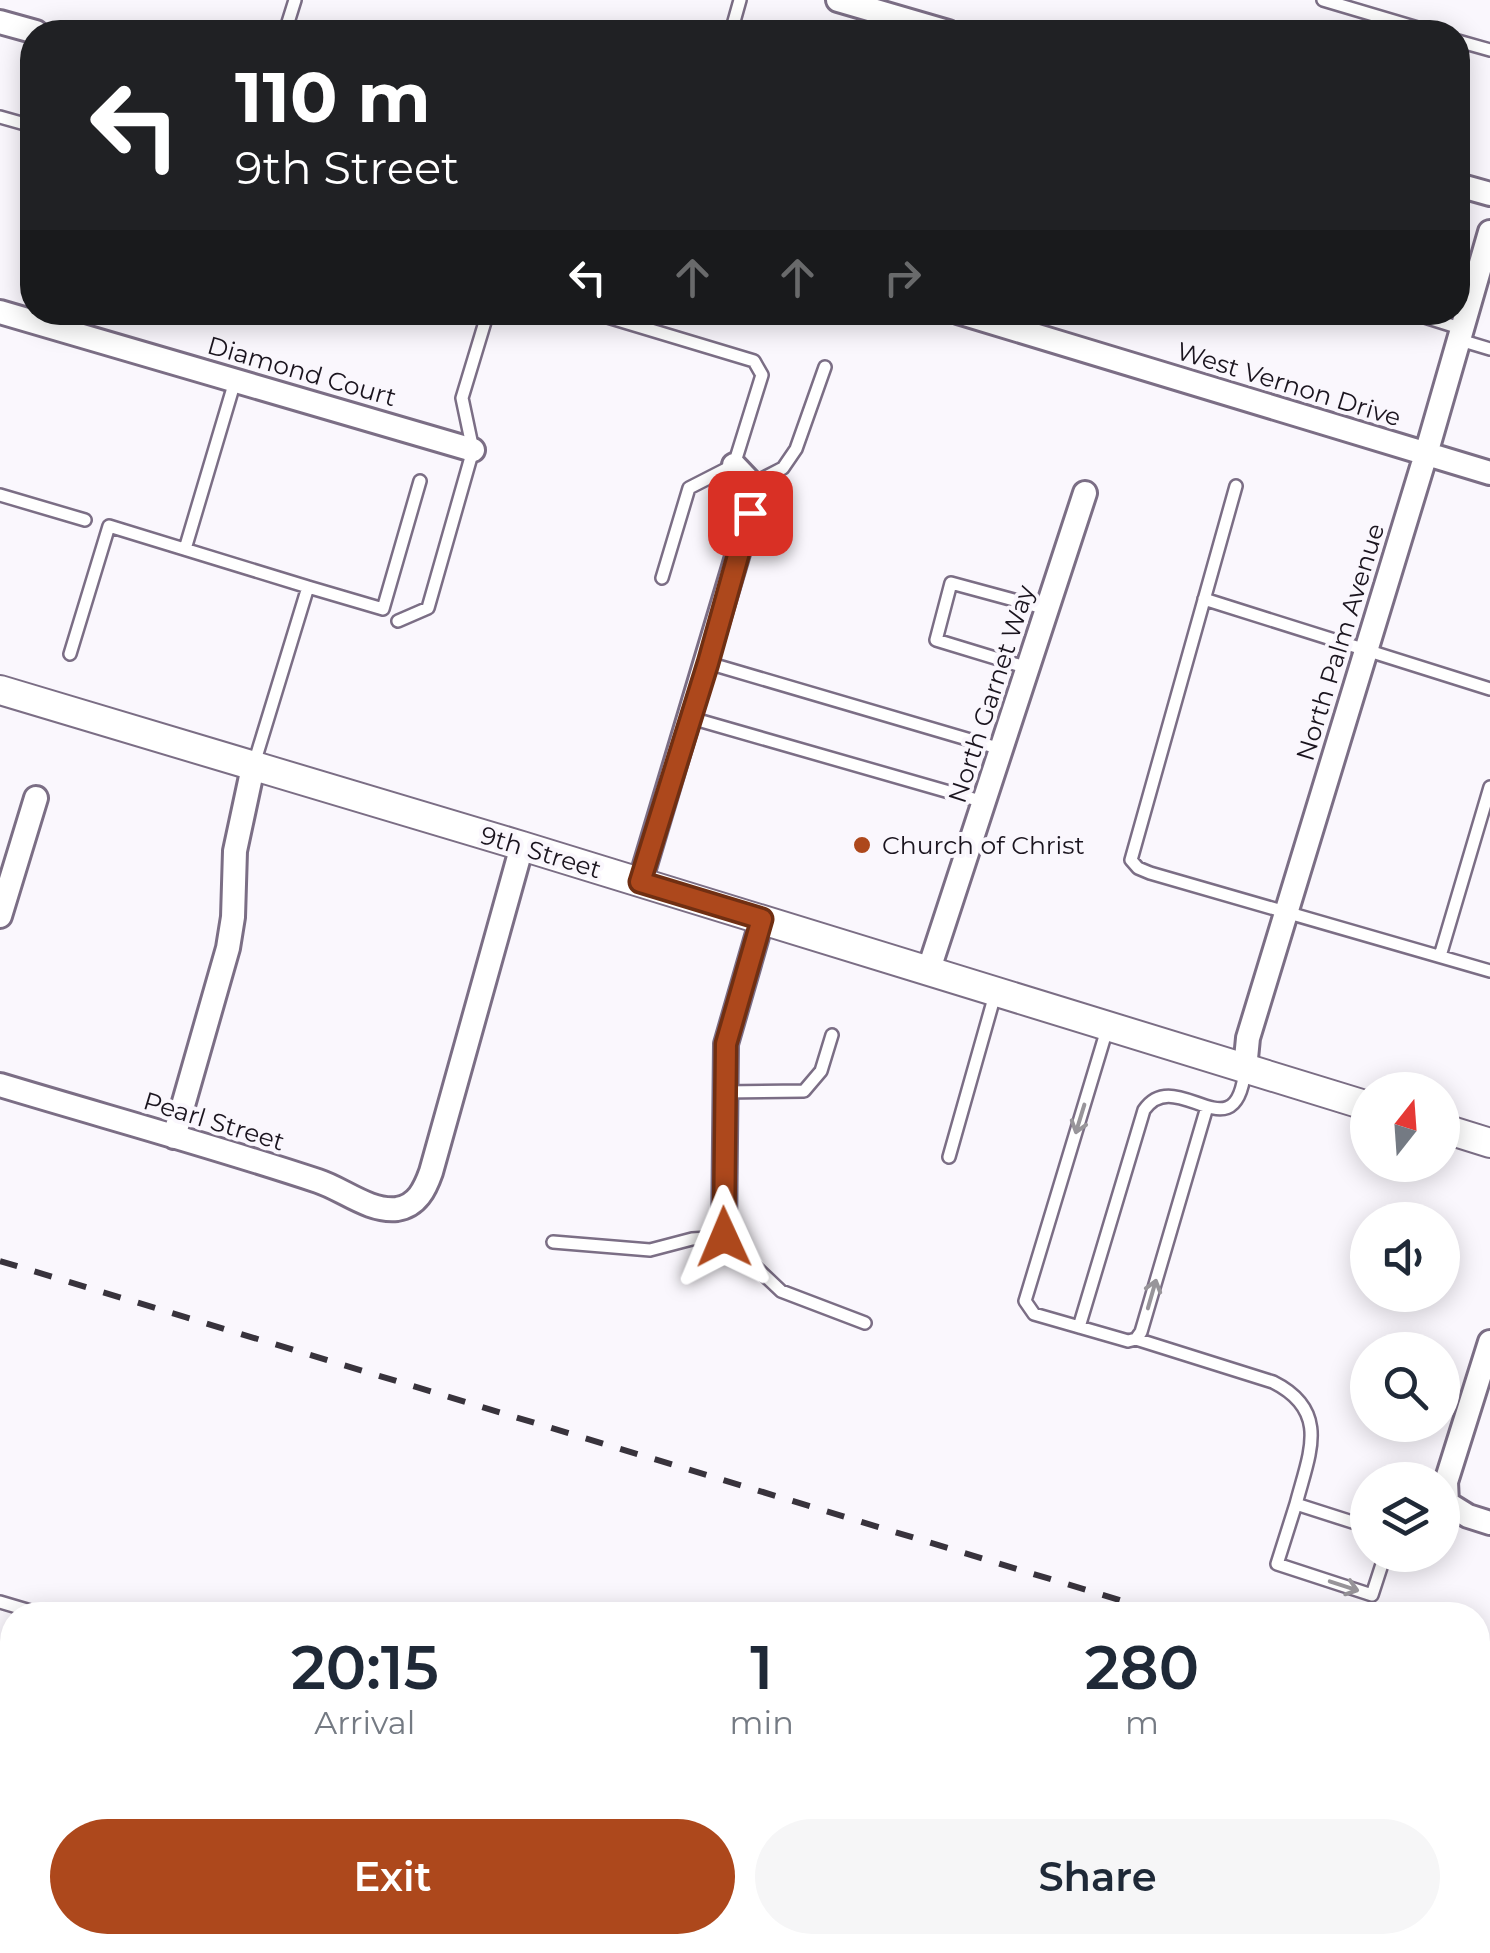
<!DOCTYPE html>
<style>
:root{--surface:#fff;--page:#f6f6f7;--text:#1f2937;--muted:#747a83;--accent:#ad481c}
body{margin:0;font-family:Montserrat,sans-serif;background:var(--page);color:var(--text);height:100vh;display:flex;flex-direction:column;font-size:38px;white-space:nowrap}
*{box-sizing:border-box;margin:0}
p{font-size:32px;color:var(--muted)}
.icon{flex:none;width:55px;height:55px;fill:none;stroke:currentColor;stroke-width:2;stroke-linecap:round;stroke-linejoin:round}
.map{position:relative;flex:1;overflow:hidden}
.side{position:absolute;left:0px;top:1602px;width:1490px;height:352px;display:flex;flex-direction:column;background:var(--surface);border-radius:40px 40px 0 0;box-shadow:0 5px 25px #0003}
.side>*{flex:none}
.top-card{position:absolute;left:20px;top:20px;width:1450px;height:305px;border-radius:40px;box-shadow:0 5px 25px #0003;background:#202124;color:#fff;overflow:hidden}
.needle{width:65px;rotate:17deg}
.tools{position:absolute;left:1350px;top:1072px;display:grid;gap:20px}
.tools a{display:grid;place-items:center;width:110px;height:110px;border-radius:50%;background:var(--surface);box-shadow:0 5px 25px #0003;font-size:50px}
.pin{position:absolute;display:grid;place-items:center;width:85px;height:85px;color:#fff;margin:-42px;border-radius:20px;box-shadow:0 5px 15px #0006}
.me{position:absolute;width:110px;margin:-55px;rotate:359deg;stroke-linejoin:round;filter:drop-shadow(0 0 8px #0008)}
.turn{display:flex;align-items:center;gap:35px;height:210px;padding:0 50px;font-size:45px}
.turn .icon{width:130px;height:130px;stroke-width:2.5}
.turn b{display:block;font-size:70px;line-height:85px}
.lanes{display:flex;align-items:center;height:95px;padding:0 50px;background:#0003;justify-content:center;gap:50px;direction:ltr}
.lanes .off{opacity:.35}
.eta{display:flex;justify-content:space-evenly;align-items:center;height:170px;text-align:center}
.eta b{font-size:60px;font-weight:600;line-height:70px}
.cta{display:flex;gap:20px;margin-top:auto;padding:20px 50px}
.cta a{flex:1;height:115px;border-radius:60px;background:var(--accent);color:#fff;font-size:40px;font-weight:600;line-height:115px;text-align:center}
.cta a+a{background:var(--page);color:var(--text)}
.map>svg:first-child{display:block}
.green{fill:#fcddec}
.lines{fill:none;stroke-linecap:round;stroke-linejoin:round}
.service-casing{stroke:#7b6e85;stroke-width:16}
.minor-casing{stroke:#7b6e85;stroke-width:28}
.tertiary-casing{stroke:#7b6e85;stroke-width:32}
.service{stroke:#fff;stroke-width:11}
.minor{stroke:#fff;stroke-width:22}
.tertiary{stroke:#fff;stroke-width:28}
.rail{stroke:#38333c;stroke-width:6;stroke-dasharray:18 18;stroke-linecap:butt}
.oneway{stroke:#98959a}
.route-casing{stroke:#702f12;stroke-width:25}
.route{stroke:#ad481c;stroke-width:18}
.poi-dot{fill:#ad481c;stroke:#faf7fd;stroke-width:4}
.labels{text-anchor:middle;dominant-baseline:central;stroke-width:8;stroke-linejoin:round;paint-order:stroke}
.street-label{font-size:25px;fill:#1a141e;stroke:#faf7fd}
.poi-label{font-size:25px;fill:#1a141e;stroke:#faf7fd;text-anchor:start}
</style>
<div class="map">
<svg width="1490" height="1953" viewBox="0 0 1490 1953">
<rect width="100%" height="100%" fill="#faf7fd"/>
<path class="green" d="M175,1943H295L291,1953H209Z"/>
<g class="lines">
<defs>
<path id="service" d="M1323,0L1431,32
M285,32L295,0
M731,32L740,0
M1458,41L1490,50
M0,117L32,126
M591,312L754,361L762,375L734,465L689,488L662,578
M1409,312L1463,329
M1460,340L1490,349
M752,484L783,468L796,449L825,367
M1236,486L1131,860L1138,868L1150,873L1490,971
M0,495L85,520
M185,549L235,381
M1204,599L1490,689
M398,621L428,608L473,450L462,398L488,312
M70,654L109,526L308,587
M708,663L1001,749
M1028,668L936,640L951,583L1047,609
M691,718L984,802
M253,767L308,587L383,609L420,481
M1440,956L1490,787
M1108,1026L1025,1301L1034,1314L1128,1341L1136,1339L1141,1332L1207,1107
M723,1092L804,1091L821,1071L832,1035
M949,1157L996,991
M553,1242L650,1250L692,1239L724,1237L781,1291L865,1323
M1079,1327L1144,1110C1176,1063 1236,1158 1245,1069
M1136,1339L1273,1382C1331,1411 1309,1454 1296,1504
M1368,1527L1296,1504L1277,1564L1372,1595L1385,1555
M0,1602L44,1615
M0,1656L12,1659
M0,1866L12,1822
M1469,1953L1472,1942"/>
<path id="minor" d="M838,0L948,32
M0,22L36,32
M1458,185L1490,194
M0,312L473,450
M958,312L1490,473
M640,882L750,513L752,484L734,465
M0,916L36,798
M929,969L1085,493
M1245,1069L1248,1038L1426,454L1490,232
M0,1085C106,1117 213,1146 318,1181C343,1189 369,1212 397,1209C417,1206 425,1189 431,1172L522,846
M174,1137L228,948L233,917L235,851L253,767
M724,1237L726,1044L762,919
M1490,1342L1446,1482L1447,1503L1468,1516L1490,1523
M1478,1927L1490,1931
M510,1953L513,1942
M985,1953L988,1942"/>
<path id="tertiary" d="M0,690L522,846L1368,1106
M1442,1128L1490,1143
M0,1926L12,1930
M55,1942L89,1953"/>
</defs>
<use href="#service" class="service-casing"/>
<use href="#minor" class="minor-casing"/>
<use href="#tertiary" class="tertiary-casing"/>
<use href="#service" class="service"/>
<use href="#minor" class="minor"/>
<use href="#tertiary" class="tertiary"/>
<path class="rail" d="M0,1261L1169,1615
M1478,1710L1490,1714"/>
</g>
<defs><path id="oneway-shaft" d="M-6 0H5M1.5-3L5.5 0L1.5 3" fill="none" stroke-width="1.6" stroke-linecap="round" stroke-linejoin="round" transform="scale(2.5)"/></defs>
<g class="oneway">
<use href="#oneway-shaft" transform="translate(1080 1119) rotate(107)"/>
<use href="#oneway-shaft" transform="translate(1152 1294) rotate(-74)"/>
<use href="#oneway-shaft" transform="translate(1344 1586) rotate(18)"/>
</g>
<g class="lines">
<defs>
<path id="route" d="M724,1237L726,1044L762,919L640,882L708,663L750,513"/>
</defs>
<use href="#route" class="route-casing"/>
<use href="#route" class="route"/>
</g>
<circle class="poi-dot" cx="862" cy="845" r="10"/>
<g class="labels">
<g class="street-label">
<text transform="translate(302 371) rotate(16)">Diamond Court</text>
<text transform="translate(1289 384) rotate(17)">West Vernon Drive</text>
<text transform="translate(1340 642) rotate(-73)">North Palm Avenue</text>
<text transform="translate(991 694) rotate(-72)">North Garnet Way</text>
<text transform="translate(541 852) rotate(17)">9th Street</text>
<text transform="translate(214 1121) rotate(17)">Pearl Street</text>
</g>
<g class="poi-label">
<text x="882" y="845">Church of Christ</text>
</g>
</g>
</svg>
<div class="tools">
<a><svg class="needle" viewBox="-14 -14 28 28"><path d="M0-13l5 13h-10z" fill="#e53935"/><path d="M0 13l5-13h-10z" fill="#747a83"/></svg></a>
<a><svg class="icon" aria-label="sound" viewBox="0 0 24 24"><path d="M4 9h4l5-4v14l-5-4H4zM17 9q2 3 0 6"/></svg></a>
<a><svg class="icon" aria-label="search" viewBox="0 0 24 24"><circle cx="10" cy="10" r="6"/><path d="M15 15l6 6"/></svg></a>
<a><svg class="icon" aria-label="layers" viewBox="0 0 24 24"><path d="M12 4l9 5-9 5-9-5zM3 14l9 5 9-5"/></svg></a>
</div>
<div class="pin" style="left:750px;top:513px;background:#d93025"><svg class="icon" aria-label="arrive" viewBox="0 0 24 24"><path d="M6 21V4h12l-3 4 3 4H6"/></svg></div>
<svg class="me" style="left:724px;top:1237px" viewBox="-20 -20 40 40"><path d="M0-17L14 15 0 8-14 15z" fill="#ad481c" stroke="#fff" stroke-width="4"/></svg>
<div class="top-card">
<div class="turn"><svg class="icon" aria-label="left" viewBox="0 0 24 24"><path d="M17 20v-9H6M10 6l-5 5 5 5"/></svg><div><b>110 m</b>9th Street</div></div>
<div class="lanes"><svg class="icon" aria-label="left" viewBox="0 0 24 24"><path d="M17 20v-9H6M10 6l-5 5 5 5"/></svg><svg class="icon off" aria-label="ahead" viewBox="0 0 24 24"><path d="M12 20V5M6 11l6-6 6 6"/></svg><svg class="icon off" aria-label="ahead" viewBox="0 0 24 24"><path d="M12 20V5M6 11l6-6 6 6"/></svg><svg class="icon off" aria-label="right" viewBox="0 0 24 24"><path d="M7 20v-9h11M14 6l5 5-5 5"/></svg></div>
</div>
<section class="side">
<div class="eta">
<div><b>20:15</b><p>Arrival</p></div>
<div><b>1</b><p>min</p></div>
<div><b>280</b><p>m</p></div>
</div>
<div class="cta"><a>Exit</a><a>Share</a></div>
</section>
</div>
